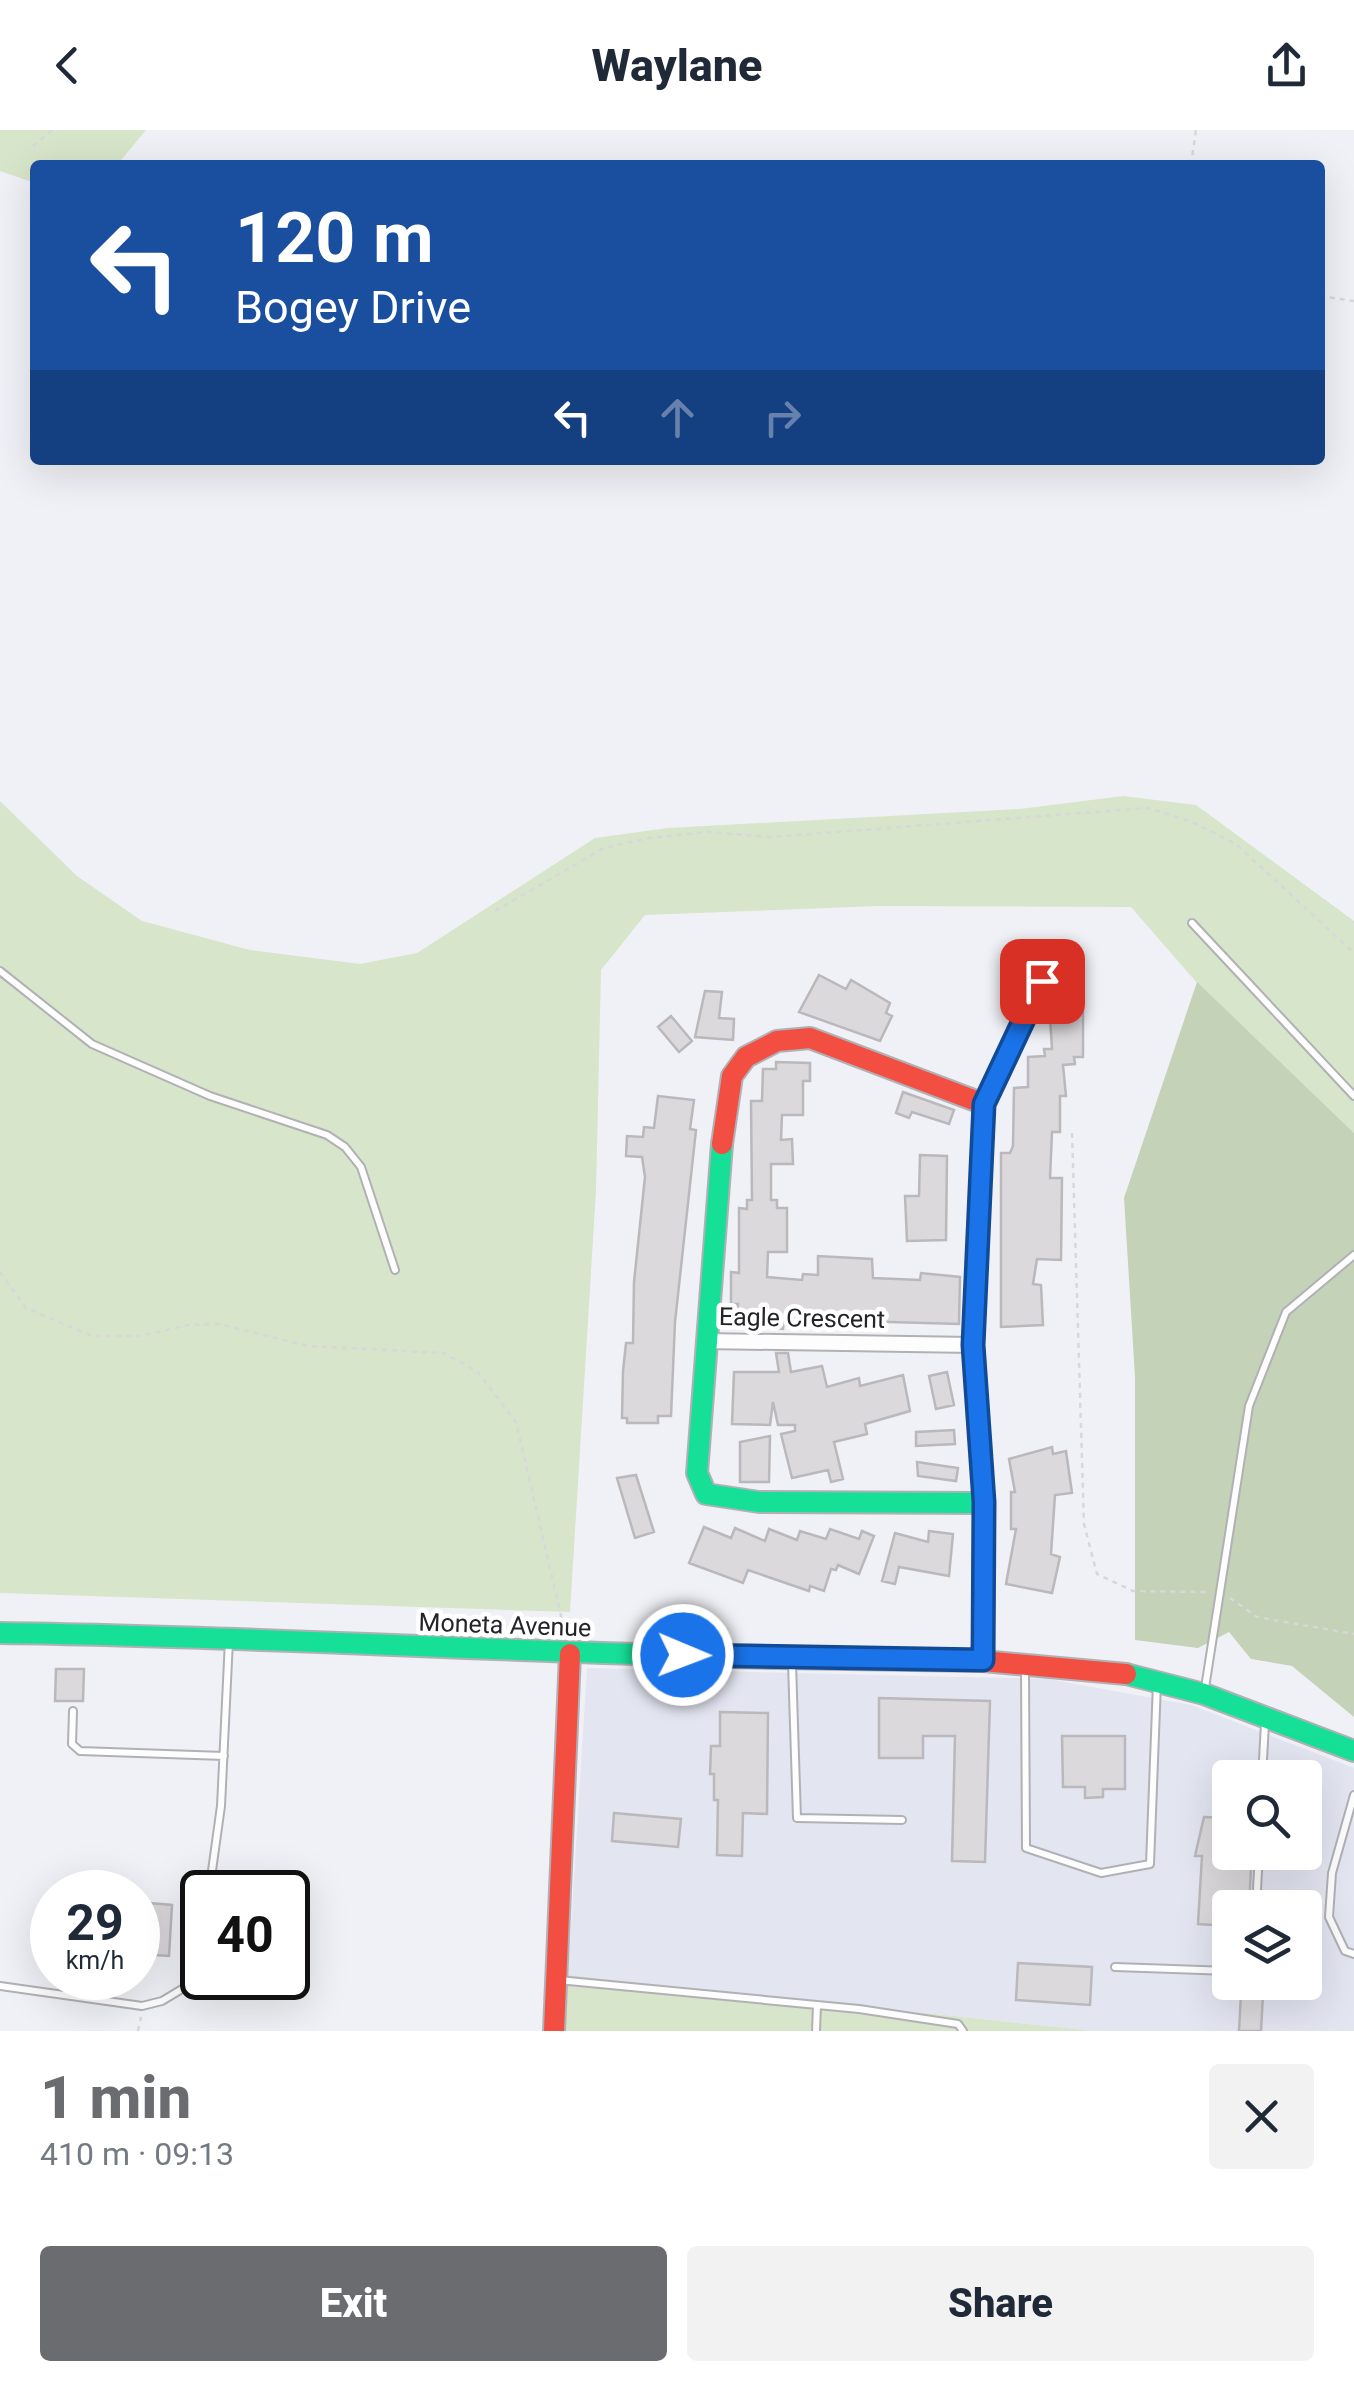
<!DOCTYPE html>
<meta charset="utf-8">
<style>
:root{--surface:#fff;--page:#f2f2f3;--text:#1f2937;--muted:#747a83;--accent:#6b6c70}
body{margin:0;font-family:Roboto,sans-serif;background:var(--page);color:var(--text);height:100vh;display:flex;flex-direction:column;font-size:38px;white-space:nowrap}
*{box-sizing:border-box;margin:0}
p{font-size:32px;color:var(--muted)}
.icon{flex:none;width:55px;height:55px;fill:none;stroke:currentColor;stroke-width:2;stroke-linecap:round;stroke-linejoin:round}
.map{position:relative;height:1901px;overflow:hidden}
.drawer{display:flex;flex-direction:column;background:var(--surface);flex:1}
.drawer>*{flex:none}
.hud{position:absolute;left:30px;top:30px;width:1295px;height:305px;border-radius:10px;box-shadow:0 10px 40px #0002;background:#1a4fa0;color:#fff;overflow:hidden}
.fabs{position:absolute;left:1212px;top:1630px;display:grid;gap:20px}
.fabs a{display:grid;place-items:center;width:110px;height:110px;border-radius:10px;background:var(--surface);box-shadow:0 10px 40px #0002;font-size:50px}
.speed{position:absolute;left:30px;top:1740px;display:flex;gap:20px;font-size:50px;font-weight:700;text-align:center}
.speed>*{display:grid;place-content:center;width:130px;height:130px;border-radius:50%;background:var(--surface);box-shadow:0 10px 40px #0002;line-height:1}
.speed small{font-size:25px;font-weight:400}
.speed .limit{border:5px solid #111;border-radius:15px;background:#fff;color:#111}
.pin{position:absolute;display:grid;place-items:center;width:85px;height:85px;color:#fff;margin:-42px;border-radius:20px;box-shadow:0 5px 15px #0006}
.me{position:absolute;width:110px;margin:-55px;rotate:91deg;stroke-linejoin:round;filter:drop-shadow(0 0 8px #0008)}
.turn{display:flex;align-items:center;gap:35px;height:210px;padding:0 40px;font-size:45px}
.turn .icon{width:130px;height:130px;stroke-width:2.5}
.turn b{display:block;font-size:70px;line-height:85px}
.lanes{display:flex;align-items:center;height:95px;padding:0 40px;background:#0003;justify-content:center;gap:50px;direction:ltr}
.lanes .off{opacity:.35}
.round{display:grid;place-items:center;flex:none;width:105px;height:105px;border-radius:10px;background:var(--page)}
.summary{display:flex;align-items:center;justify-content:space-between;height:170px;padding:0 40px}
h1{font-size:60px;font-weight:800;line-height:75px;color:var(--accent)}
.cta{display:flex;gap:20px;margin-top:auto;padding:20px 40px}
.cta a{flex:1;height:115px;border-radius:10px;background:var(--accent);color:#fff;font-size:40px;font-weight:800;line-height:115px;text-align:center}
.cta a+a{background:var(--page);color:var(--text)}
header{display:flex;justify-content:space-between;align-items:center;height:130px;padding:0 40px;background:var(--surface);font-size:45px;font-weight:800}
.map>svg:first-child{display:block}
.built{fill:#e3e5f1;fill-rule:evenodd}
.green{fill:#d7e5ca}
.forest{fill:#c4d2b7}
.building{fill:#dbd9db;stroke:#bab8bb;stroke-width:2.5}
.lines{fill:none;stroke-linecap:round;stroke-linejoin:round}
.lane-casing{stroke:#b1b1b5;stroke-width:10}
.street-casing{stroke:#b1b1b5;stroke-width:18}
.fast-casing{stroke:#b1b1b5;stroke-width:24}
.jam-casing{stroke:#b1b1b5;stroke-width:24}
.path{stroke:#d6d8d9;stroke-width:2.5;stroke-dasharray:5 5;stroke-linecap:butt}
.lane{stroke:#fdfdfe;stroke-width:6}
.street{stroke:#fdfdfe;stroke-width:14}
.fast{stroke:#16e098;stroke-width:20}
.jam{stroke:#f24e42;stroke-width:20}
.route-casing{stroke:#114b97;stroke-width:25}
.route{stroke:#1a73e8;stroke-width:18}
.labels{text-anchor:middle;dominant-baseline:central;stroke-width:9;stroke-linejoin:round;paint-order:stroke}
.street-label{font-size:25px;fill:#242428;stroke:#fff}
</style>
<header><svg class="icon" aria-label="back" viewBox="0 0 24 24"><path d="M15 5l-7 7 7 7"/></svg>Waylane<svg class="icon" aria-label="share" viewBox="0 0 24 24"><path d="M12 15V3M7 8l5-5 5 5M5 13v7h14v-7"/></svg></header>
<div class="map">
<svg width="1354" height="1901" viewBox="0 0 1354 1901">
<rect width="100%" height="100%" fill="#f0f1f6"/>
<path class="built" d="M587,1538L1048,1549L1191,1575L1354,1638V1901H1093L568,1845ZM1230,1648H1305V1722H1230ZM1230,1778H1305V1852H1230Z"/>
<path class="green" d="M0,0H146L117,35H35V53L0,41Z
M1123,666L1196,675L1354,791V1003L1197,853L1131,777L878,776L645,785L601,840L596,1061L570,1482L0,1463V671L77,746L142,791L250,820L360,834L417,823L595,708L668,698L1020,679Z
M568,1845L1093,1901H561Z"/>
<path class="forest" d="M1197,852L1354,1003V1587L1292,1536L1251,1529L1229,1502L1198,1518L1135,1510V1247L1124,1068Z"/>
<path class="building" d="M819,845L846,859L851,850L890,873L886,883L892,886L880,911L799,882Z
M705,861L722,862L719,888L734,889L733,910L695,907Z
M1083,879V927H1074L1075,934L1063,935L1066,966H1060V1002H1052L1050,1048H1062L1061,1130L1037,1129L1033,1154L1041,1155L1043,1195L1001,1197V1023H1010L1013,1016L1014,958L1028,957V927L1045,926L1044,919H1052L1050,887H1054V881Z
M671,886L692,911L679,922L658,897Z
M776,932L810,933V951H803V985H782L781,1010L792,1009L793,1034H771V1070H777V1078H787V1122H768L767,1147L802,1150L803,1144L818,1145V1126L872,1129L873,1148L920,1150L921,1143L960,1147L959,1194L784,1189L783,1199L761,1197V1191H737L738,1174H731V1142L739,1143V1078L747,1079V1070H752L751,971H762L763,939H776Z
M903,962L954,980L949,994L912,982L909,988L896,983Z
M658,966L694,970L690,999L696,1000L675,1192L671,1286H658V1293H627V1288H622L623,1241L626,1213H633L634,1152L645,1047L642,1027L626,1026L627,1006L643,1007L644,997L654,998Z
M920,1025L947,1026L946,1110L907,1111L905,1066H919Z
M776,1223H788L791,1242L822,1236L827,1257L859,1248L860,1256L903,1245L910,1281L865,1294L867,1304L834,1312L843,1349L831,1352L828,1340L792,1348L781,1304L795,1301V1295H778L773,1272L770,1295L732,1294L734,1242H779Z
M947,1242L954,1275L936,1279L929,1246Z
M954,1300L955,1314L916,1316V1302Z
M770,1306L769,1352H740V1312Z
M1052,1317L1053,1324L1066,1321L1072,1363L1055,1365L1051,1424L1060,1427L1052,1463L1006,1454L1016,1399H1011V1362H1015L1009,1329Z
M917,1332L958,1338L956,1351L918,1346Z
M636,1345L654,1402L635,1408L617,1348Z
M704,1397L731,1408L735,1398L765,1411L769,1399L797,1410L800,1401L826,1409L830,1399L859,1409L862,1401L874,1406L859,1444L838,1435L836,1440L831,1439L824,1461L810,1456L809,1461L748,1440L743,1453L689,1433Z
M929,1401L953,1404L949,1446L899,1437L895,1454L882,1451L895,1403L928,1412Z
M56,1539H84L83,1571H55Z
M879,1568L990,1571L985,1732L952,1731L955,1606H923V1628H879Z
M720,1582L768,1583L767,1684L743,1683L742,1726L717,1725L718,1670H714V1644H710L711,1616H720Z
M1062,1606H1125V1659H1103V1667L1085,1668V1657H1063Z
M614,1683L681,1689L678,1717L612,1711Z
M1204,1687L1230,1688V1722H1236L1235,1737L1251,1738L1249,1778H1230V1796L1198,1794L1202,1726H1195Z
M138,1772L172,1775L169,1826L138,1824Z
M1018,1833L1092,1837L1090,1875L1016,1870Z
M1241,1864L1263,1865L1261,1901H1239Z"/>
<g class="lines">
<defs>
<path id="lane" d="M1192,793L1354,966
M0,841L92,914L210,966L327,1005L345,1017L361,1037L395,1140
M792,1533L797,1688L902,1690
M1025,1541L1026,1718L1101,1743L1150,1734L1157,1553
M1205,1558L1249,1276L1286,1182L1354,1125
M73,1581L72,1614L80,1621L224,1626
M1262,1648L1265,1593
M1354,1665L1332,1743L1329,1787L1345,1821L1354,1824
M209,1762L221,1676L229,1510
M1256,1778L1259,1722
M1115,1837L1230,1841
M558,1850L859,1879L958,1894L963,1901
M0,1856L142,1876L162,1871L192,1853L202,1813
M816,1901L817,1875"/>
<path id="street" d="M704,1211L973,1215
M983,1531L984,1373L973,1215L984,974L1049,829"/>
<path id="fast" d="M722,1014L697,1343L706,1364L759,1372L984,1373
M0,1503C259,1506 518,1523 778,1528
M1126,1544L1204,1564L1354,1621"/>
<path id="jam" d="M722,1014L732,946L746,927L777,911L810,908L984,974
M778,1528L983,1531L1126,1544
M554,1901L570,1524"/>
</defs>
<use href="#lane" class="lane-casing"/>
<use href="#street" class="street-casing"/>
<use href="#fast" class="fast-casing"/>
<use href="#jam" class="jam-casing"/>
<path class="path" d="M33,16L52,0
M1191,35L1196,0
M1320,166L1354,171
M495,781L604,718L649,708L707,702L771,707L1148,678L1190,691L1236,714L1354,823
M1072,1003L1084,1394L1097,1444L1133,1461L1208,1462
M0,1142L26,1178L92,1206H140L188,1195L220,1194L308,1216L443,1223L477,1241L516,1292L565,1503
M1230,1468L1257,1487L1354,1504
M138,1901L141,1887"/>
<use href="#lane" class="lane"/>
<use href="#street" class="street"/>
<use href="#fast" class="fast"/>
<use href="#jam" class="jam"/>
</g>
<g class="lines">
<defs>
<path id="route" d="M683,1525L983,1530L984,1372L973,1215L984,974L1042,851"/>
</defs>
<use href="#route" class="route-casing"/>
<use href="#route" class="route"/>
</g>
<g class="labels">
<g class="street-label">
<text transform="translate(802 1188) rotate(1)">Eagle Crescent</text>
<text transform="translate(505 1495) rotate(2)">Moneta Avenue</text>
</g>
</g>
</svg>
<div class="fabs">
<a><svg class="icon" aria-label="search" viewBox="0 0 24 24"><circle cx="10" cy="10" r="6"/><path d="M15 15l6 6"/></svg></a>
<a><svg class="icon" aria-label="layers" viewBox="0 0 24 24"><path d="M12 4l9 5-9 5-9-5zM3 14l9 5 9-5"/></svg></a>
</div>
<div class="speed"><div>29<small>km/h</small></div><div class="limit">40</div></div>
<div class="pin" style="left:1042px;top:851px;background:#d93025"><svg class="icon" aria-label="arrive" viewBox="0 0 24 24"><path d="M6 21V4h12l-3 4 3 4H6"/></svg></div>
<svg class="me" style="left:683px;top:1525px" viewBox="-20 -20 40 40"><circle r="17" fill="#1a73e8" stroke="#fff" stroke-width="3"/><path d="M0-11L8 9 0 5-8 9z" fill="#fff"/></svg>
<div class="hud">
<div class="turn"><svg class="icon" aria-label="left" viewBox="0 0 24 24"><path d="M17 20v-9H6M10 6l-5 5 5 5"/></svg><div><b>120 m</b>Bogey Drive</div></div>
<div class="lanes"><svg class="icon" aria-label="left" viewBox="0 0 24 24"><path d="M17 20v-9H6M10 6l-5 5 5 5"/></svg><svg class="icon off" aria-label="ahead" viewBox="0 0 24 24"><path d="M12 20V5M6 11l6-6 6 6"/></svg><svg class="icon off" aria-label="right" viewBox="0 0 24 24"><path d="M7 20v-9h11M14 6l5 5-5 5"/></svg></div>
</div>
</div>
<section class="drawer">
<div class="summary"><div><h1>1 min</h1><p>410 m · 09:13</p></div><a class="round"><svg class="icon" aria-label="close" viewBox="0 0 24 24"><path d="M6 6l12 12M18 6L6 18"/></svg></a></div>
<div class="cta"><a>Exit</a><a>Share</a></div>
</section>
